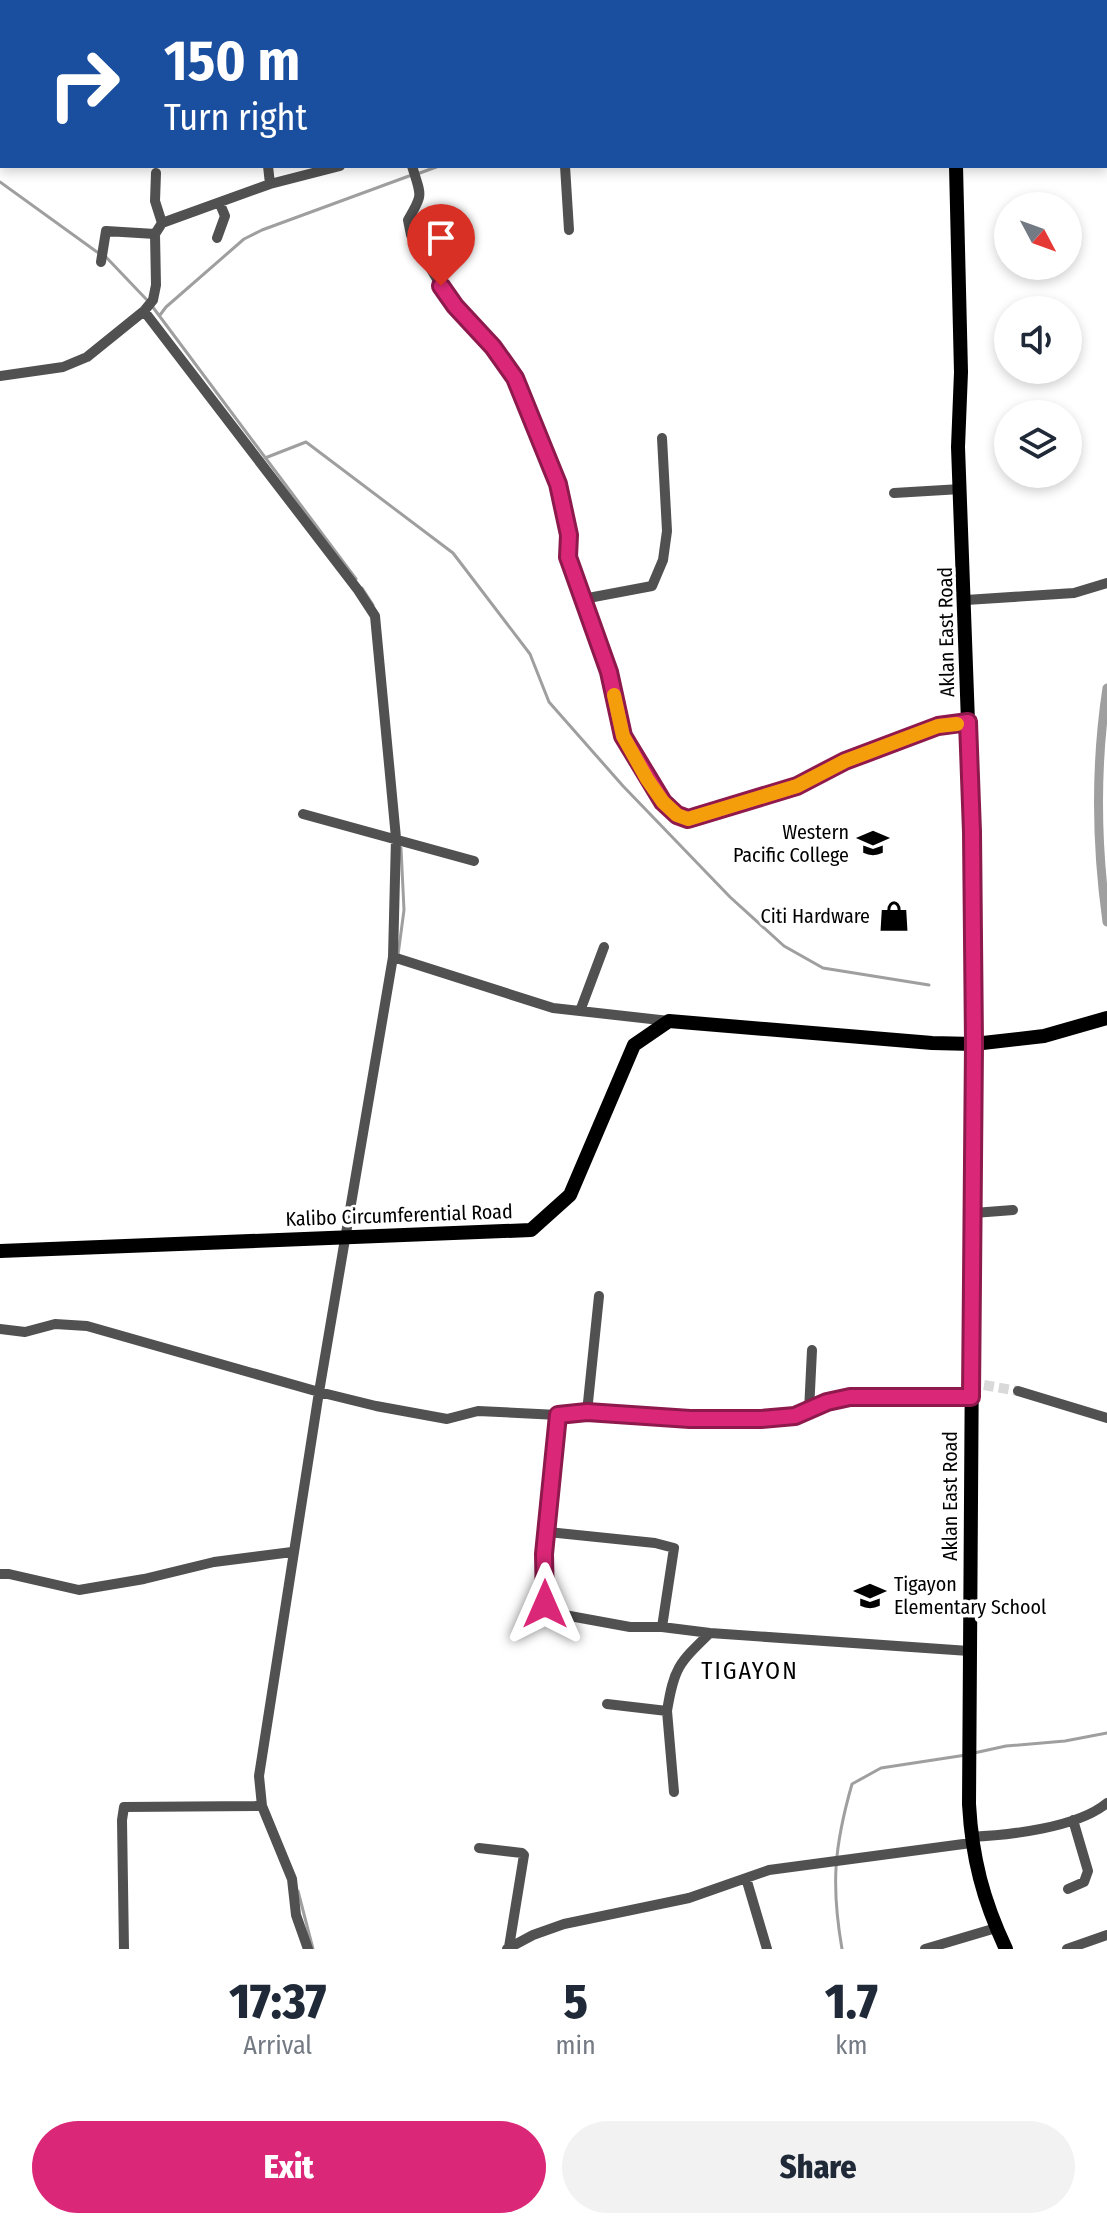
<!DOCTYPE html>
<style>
:root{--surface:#fff;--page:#f2f2f3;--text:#1f2937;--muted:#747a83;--accent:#db2777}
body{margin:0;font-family:"Fira Sans Condensed",sans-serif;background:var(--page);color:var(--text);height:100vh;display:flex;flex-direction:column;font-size:30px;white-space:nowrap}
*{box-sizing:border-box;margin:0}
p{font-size:26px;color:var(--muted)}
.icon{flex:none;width:44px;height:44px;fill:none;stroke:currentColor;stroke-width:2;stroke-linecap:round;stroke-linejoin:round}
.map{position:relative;height:1949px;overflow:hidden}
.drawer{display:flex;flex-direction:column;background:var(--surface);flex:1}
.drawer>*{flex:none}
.guide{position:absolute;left:0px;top:0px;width:1108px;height:168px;box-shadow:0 4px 12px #0003;background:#1a4fa0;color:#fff;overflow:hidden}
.needle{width:52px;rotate:131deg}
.controls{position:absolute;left:994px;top:192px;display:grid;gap:16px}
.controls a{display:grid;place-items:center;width:88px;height:88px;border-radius:50%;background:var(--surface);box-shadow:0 4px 12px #0003;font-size:40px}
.pin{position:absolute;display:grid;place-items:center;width:68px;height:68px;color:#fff;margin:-82px -34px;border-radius:50% 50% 50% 0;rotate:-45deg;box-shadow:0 0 8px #0007}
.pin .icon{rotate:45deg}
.me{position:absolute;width:88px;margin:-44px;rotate:0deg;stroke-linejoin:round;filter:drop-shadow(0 0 6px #0008)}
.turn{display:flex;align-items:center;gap:28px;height:168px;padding:0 32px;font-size:36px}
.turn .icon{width:104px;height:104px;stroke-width:2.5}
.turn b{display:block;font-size:56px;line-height:68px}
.eta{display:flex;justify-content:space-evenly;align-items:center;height:136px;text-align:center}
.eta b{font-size:48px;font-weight:800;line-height:56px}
.primary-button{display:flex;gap:16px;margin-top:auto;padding:16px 32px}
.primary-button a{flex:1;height:92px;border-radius:48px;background:var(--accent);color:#fff;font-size:32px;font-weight:800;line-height:92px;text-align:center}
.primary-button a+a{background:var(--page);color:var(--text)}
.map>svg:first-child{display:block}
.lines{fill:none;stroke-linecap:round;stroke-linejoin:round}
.stream{stroke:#9f9f9f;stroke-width:3}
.canal{stroke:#9f9f9f;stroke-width:9}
.minor-tunnel{stroke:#d9d9d9;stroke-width:10;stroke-dasharray:10 5;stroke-linecap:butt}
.minor{stroke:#515151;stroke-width:10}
.major{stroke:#000;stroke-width:14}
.route-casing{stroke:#8e194d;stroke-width:20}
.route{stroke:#db2777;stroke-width:14}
.slow{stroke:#f59e0b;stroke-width:14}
.labels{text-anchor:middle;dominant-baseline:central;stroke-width:7;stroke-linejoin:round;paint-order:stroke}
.street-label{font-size:20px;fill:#000;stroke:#fff}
.poi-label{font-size:20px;fill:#000;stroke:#fff;text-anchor:end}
.quarter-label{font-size:24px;letter-spacing:2px;fill:#000;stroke:#fff}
</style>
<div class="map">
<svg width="1107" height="1949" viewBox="0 0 1107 1949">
<rect width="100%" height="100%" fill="#fff"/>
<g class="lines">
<path class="stream" d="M1106,79H1107
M417,174L439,166
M0,182L97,252
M105,256L146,299
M152,306L356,579
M160,315L166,307L244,239L262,230L409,176
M265,458L306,442L453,553L530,654L549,702L623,786L730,897L784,946L823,968L929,985
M362,588L373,605
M398,955L404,910L401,848
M974,1753L1006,1746L1065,1741L1107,1733
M298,1891L313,1949
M842,1949C831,1885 834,1847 852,1784L881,1768L966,1755"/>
<path class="canal" d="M1107,688C1095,767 1096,843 1107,922"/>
<path class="minor-tunnel" d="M984,1385L1018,1391"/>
<path class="minor" d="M1090,0L1107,1
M267,2L268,0
M1053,2L1063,0
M268,166L270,184
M412,166C421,196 424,193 408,220L411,235L441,286L455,306L493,347L515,378L558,484L569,535L568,557L609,672L623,736L663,802L677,815L688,819L797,786L845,761L938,726L968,722
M565,166L569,230
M156,173L155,201L162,223
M217,238L225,216L220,204
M101,262L106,231L155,234
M144,311L358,590L375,616L396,838L393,957L319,1392L259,1776L262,1806
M0,376L63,367L87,357L144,311L153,300L156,285L155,234L162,223L270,184L340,166
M894,493L961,489
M583,599L652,586L663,560L667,531L662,438
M966,600L1074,593L1107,583
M303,814L474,861
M393,957L553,1008L669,1021
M580,1011L604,947
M974,1213L1013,1210
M0,1329L25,1332L55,1324L87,1326L319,1392L376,1406L447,1419L478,1411L558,1415L587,1412L714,1419H761L795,1416L827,1402L850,1397H971
M1018,1391L1107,1418
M809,1411L812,1350
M587,1412L599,1296
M558,1415L544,1554L545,1604L548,1612L630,1627H662L710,1633L969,1651
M548,1532L655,1543L674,1548L662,1627
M0,1574H9L79,1590L144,1579L214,1562L292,1552
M607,1704L667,1711C674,1668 678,1664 710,1633
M667,1711L674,1792
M971,1837C1009,1835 1077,1828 1107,1803
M479,1848L522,1853L524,1855L509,1947
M746,1878L767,1949
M1068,1889L1084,1882L1088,1871L1073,1820
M124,1949L122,1820L124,1807L262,1806L292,1879L296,1915L308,1949
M507,1949L533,1935L564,1924L689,1898L769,1870L971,1843
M925,1949L996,1928
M1067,1949L1107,1935"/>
<path class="major" d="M952,0V2
M956,166L961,372L958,447L972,832L974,1044L969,1804C972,1858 983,1900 1006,1949
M0,1251L531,1230L570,1195L634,1045L669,1021L932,1043L974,1044L1044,1036L1107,1018"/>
</g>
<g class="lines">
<defs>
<path id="route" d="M441,286L455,306L493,347L515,378L558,484L569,535L568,557L609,672L623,736L663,802L677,815L688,819L797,786L845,761L938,726L968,722L972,832L974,1044L971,1397H850L827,1402L795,1416L761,1419H690L587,1412L558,1415L544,1554L545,1604"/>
</defs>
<use href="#route" class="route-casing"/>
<use href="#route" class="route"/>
<path class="slow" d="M614,695L623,736L647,779L663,802L677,815L688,819L797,786L845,761L938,726L957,724"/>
</g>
<defs>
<symbol id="university-bare" viewBox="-9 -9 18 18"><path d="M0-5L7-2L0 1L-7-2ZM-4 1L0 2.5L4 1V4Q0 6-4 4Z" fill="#000" stroke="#fff" stroke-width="2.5" paint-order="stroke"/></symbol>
<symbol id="shop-bare" viewBox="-9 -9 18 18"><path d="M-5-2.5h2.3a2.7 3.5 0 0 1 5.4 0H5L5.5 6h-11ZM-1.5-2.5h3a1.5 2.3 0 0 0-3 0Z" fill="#000" stroke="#fff" stroke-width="2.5" paint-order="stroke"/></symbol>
<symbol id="school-bare" viewBox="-9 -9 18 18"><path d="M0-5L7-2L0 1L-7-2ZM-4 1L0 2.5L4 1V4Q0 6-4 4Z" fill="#000" stroke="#fff" stroke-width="2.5" paint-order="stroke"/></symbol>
</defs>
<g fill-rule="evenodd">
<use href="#university-bare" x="851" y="821" width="44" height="44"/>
<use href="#shop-bare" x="872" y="894" width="44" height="44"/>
<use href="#school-bare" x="848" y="1574" width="44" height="44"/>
</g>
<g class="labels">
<g class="street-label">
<text transform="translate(946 632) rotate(-91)">Aklan East Road</text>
<text transform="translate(399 1215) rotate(-2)">Kalibo Circumferential Road</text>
<text transform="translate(950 1496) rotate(-90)">Aklan East Road</text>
</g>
<g class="poi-label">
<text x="849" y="832">Western<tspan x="849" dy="23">Pacific College</tspan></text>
<text x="870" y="916">Citi Hardware</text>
<text x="894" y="1584" text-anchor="start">Tigayon<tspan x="894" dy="23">Elementary School</tspan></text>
</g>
<g class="quarter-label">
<text x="750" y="1671">TIGAYON</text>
</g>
</g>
</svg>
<div class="controls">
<a><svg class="needle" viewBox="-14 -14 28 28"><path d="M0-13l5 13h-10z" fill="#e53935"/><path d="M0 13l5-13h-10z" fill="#747a83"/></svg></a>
<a><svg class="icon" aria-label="sound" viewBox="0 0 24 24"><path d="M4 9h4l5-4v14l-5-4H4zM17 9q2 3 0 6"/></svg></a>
<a><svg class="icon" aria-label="layers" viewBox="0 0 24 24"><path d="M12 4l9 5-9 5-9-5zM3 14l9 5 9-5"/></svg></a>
</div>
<div class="pin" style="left:441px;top:286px;background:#d93025"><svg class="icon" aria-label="arrive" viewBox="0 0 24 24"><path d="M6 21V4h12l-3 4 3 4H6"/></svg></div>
<svg class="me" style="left:545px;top:1604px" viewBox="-20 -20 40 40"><path d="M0-17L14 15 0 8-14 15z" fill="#db2777" stroke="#fff" stroke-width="4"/></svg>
<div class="guide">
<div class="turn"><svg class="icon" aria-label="right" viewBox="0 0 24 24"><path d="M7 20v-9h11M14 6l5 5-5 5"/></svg><div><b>150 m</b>Turn right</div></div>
</div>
</div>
<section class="drawer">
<div class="eta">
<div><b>17:37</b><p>Arrival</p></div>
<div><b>5</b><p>min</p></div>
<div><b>1.7</b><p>km</p></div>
</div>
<div class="primary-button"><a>Exit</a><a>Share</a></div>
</section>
